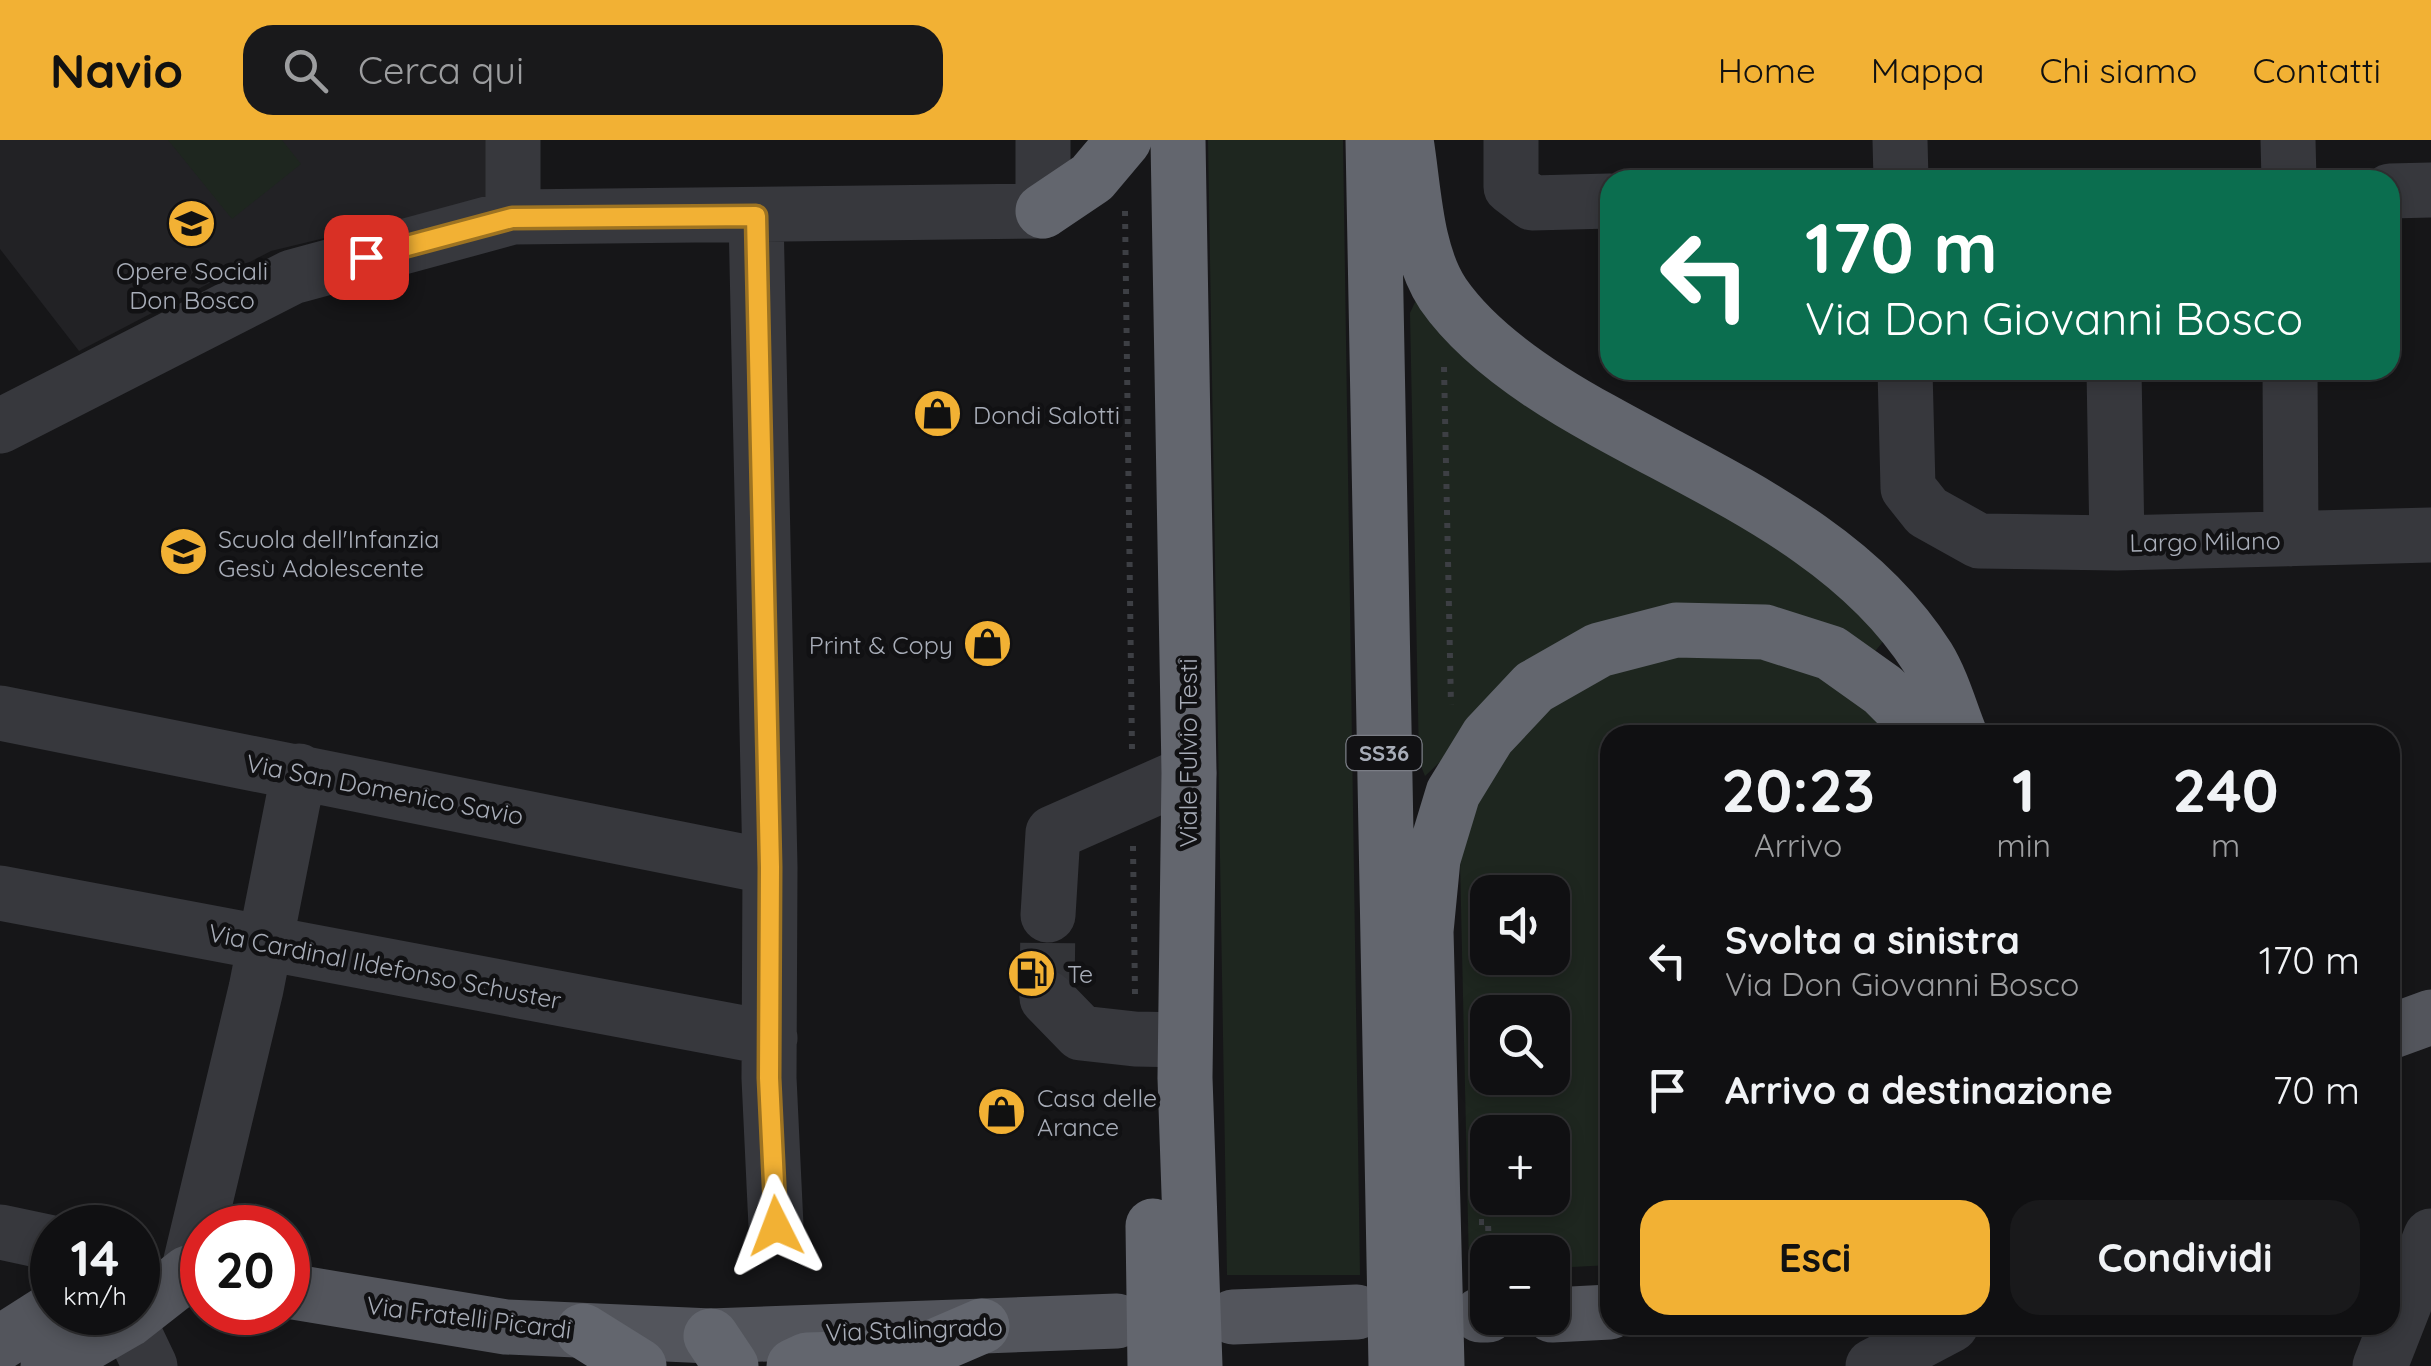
<!DOCTYPE html>
<html lang="it">
<meta charset="utf-8">
<style>
:root{--surface:#101012;--page:#19191b;--text:#f1f3f6;--muted:#9c9d9f;--line:#303032;--accent:#f2b134}
body{margin:0;font-family:Quicksand,sans-serif;background:var(--page);color:var(--text);height:100vh;display:flex;flex-direction:column;font-size:38px;white-space:nowrap}
*{box-sizing:border-box;margin:0}
p{font-size:32px;color:var(--muted)}
.icon{flex:none;width:55px;height:55px;fill:none;stroke:currentColor;stroke-width:2;stroke-linecap:round;stroke-linejoin:round}
.map{position:relative;flex:1;overflow:hidden}
.side{position:absolute;left:1600px;top:585px;width:800px;height:610px;display:flex;flex-direction:column;background:var(--surface);border-radius:30px;box-shadow:0 5px 15px #0003,0 0 0 2px var(--line)}
.side>*{flex:none}
.top-card{position:absolute;left:1600px;top:30px;width:800px;height:210px;border-radius:30px;box-shadow:0 5px 15px #0003,0 0 0 2px var(--line);background:#0b6e4f;color:#fff;overflow:hidden}
.buttons{position:absolute;left:1470px;top:735px;display:grid;gap:20px}
.buttons a{display:grid;place-items:center;width:100px;height:100px;border-radius:20px;background:var(--surface);box-shadow:0 5px 15px #0003,0 0 0 2px var(--line);font-size:50px}
.speed{position:absolute;left:30px;top:1065px;display:flex;gap:20px;font-size:50px;font-weight:700;text-align:center}
.speed>*{display:grid;place-content:center;width:130px;height:130px;border-radius:50%;background:var(--surface);box-shadow:0 5px 15px #0003,0 0 0 2px var(--line);line-height:1}
.speed small{font-size:25px;font-weight:400}
.speed .limit{border:15px solid #d22;background:#fff;color:#111}
.pin{position:absolute;display:grid;place-items:center;width:85px;height:85px;color:#fff;margin:-42px;border-radius:20px;box-shadow:0 5px 15px #0006}
.me{position:absolute;width:110px;margin:-55px;rotate:357deg;stroke-linejoin:round;filter:drop-shadow(0 0 8px #0008)}
.turn{display:flex;align-items:center;gap:35px;height:210px;padding:0 40px;font-size:45px}
.turn .icon{width:130px;height:130px;stroke-width:2.5}
.turn b{display:block;font-size:70px;line-height:85px}
.eta{display:flex;justify-content:space-evenly;align-items:center;height:170px;text-align:center}
.eta b{font-size:60px;font-weight:800;line-height:70px}
.cta{display:flex;gap:20px;margin-top:auto;padding:20px 40px}
.cta a{flex:1;height:115px;border-radius:30px;background:var(--accent);color:#111;font-size:40px;font-weight:800;line-height:115px;text-align:center}
.cta a+a{background:var(--page);color:var(--text)}
ul{padding:0;list-style:none}
li{display:flex;align-items:center;gap:30px;height:130px;padding:0 40px}
li div{flex:1}
li b{display:block;font-size:38px}
li em{font-style:normal}
header{display:flex;align-items:center;gap:60px;box-sizing:border-box;height:140px;padding:0 50px;background:var(--accent);color:#111}
header strong{font-size:48px}
nav{display:flex;gap:55px;margin-inline-start:auto;font-size:35px}
.search{width:700px;height:90px;background:var(--page);display:flex;align-items:center;gap:25px;box-sizing:border-box;padding:0 35px;border-radius:30px;color:var(--muted);font-size:38px}
.map>svg:first-child{display:block}
.built{fill:#222225}
.green{fill:#1e261f;fill-rule:evenodd}
.lines{fill:none;stroke-linecap:round;stroke-linejoin:round}
.minor-tunnel{stroke:#333438;stroke-width:55;stroke-dasharray:55 28;stroke-linecap:butt}
.path{stroke:#3d3f44;stroke-width:6;stroke-dasharray:5 8;stroke-linecap:butt}
.minor{stroke:#37383d;stroke-width:55}
.major{stroke:#53555c;stroke-width:55}
.highway{stroke:#63666e;stroke-width:55}
.route-casing{stroke:#9d7322;stroke-width:25}
.route{stroke:#f2b134;stroke-width:18}
.labels{text-anchor:middle;dominant-baseline:central;stroke-width:9;stroke-linejoin:round;paint-order:stroke}
.shield{fill:#111113;stroke:#7b7e86;stroke-width:2.5}
.shield-label{font-size:22px;font-weight:bold;fill:#a8adb8}
.poi-label{font-size:25px;fill:#a8adb8;stroke:#111113;text-anchor:start}
.street-label{font-size:25px;fill:#a8adb8;stroke:#111113}
</style>
<header>
<strong>Navio</strong>
<div class="search"><svg class="icon" aria-label="search" viewBox="0 0 24 24"><circle cx="10" cy="10" r="6"/><path d="M15 15l6 6"/></svg>Cerca qui</div>
<nav><a>Home</a><a>Mappa</a><a>Chi siamo</a><a>Contatti</a></nav>
</header>
<div class="map">
<svg width="2431" height="1226" viewBox="0 0 2431 1226">
<rect width="100%" height="100%" fill="#161618"/>
<path class="built" d="M0,0H487L486,59L271,111L79,211L0,109Z"/>
<path class="green" d="M168,0H282L301,24L232,79Z
M1208,0H1343L1360,1135H1227Z
M1416,160L1794,411L1886,498L1872,515L1729,468L1442,620L1425,636L1419,621L1410,173Z
M1655,513L1774,517L1838,543L1905,595H1610V1125L1553,1128L1552,1112H1488L1487,1127H1469L1459,675L1521,579ZM1488,752H1552V818H1488ZM1488,872H1552V938H1488ZM1488,992H1552V1058H1488Z"/>
<g class="lines">
<path class="minor-tunnel" d="M1047,858L1048,775"/>
<path class="path" d="M1125,71L1132,609
M1444,227L1451,565
M1133,706L1135,854
M1479,1082H1488L1489,1112"/>
<path class="minor" d="M1511,0V47L1532,63L1610,61
M1900,0L1901,40
M2288,0L2289,40
M2390,51L2431,50
M756,76L770,727L769,938L776,1086
M513,77V0
M1905,230L1908,348L1927,372L1979,401L2117,403L2431,395
M2114,230L2117,403
M2290,230L2291,399
M0,286L292,137L513,77L1043,71V0
M0,573L770,727
M0,753L770,898
M1048,775L1053,693L1189,633
M1047,858L1081,893L1135,899L1185,900
M0,1092L52,1103
M188,1133L256,849L299,631
M128,1180L150,1226
M1873,1226L1951,1185
M2380,1226L2431,1096"/>
<path class="major" d="M2390,892L2431,877
M288,1151L506,1187L711,1196L1117,1181
M1480,1175H1488
M1552,1175L1610,1172
M1233,1177L1357,1172
M0,1203L52,1170
M48,1226L128,1180L188,1133"/>
<path class="highway" d="M1178,0L1189,633L1185,938L1195,1226
M1373,0L1396,1226
M1406,0C1414,48 1415,112 1443,154C1479,206 1547,250 1602,280C1718,345 1854,401 1928,518C1942,541 1950,570 1960,595
M1043,71L1092,38L1124,0
M1153,1086L1155,1226
M583,1191L639,1226
M711,1196L731,1226
M794,1226L807,1220L910,1217L982,1186
M1437,1226L1426,791L1433,719L1453,653L1488,596L1534,547L1599,510L1676,490L1765,492L1831,513L1883,550L1928,595"/>
</g>
<g class="lines">
<defs>
<path id="route" d="M366,117L512,78L756,76L770,727L769,938L776,1086"/>
</defs>
<use href="#route" class="route-casing"/>
<use href="#route" class="route"/>
</g>
<defs>
<symbol id="school-disc" viewBox="-11 -11 22 22"><circle r="9.5" fill="#f2b134" stroke="#111113"/><path d="M0-5L7-2L0 1L-7-2ZM-4 1L0 2.5L4 1V4Q0 6-4 4Z" fill="#111"/></symbol>
<symbol id="shop-disc" viewBox="-11 -11 22 22"><circle r="9.5" fill="#f2b134" stroke="#111113"/><path d="M-5-2.5h2.3a2.7 3.5 0 0 1 5.4 0H5L5.5 6h-11ZM-1.5-2.5h3a1.5 2.3 0 0 0-3 0Z" fill="#111"/></symbol>
<symbol id="fuel-disc" viewBox="-11 -11 22 22"><circle r="9.5" fill="#f2b134" stroke="#111113"/><path d="M-5.5-6h7V0h2V4h1.3V-2.5L3-4.5l.8-.8L6-3V5H2.5V1h-1V6h-7ZM-4.2-4.7v3.2H.2V-4.7Z" fill="#111"/></symbol>
</defs>
<g fill-rule="evenodd">
<use href="#school-disc" x="164" y="56" width="55" height="55"/>
<use href="#shop-disc" x="910" y="246" width="55" height="55"/>
<use href="#school-disc" x="156" y="384" width="55" height="55"/>
<use href="#shop-disc" x="960" y="476" width="55" height="55"/>
<use href="#fuel-disc" x="1004" y="806" width="55" height="55"/>
<use href="#shop-disc" x="974" y="944" width="55" height="55"/>
</g>
<g class="labels">
<rect class="shield" x="1346.5" y="596" width="75" height="34" rx="8"/>
<g class="shield-label">
<text x="1384" y="613">SS36</text>
</g>
<g class="poi-label">
<text x="192" y="130" text-anchor="middle">Opere Sociali<tspan x="192" dy="29">Don Bosco</tspan></text>
<text x="973" y="274">Dondi Salotti</text>
<text x="218" y="398">Scuola dell'Infanzia<tspan x="218" dy="29">Gesù Adolescente</tspan></text>
<text x="953" y="504" text-anchor="end">Print &amp; Copy</text>
<text x="1067" y="833">Te</text>
<text x="1037" y="957">Casa delle<tspan x="1037" dy="29">Arance</tspan></text>
</g>
<g class="street-label">
<text transform="translate(2205 401) rotate(-1)">Largo Milano</text>
<text transform="translate(1187 613) rotate(-90)">Viale Fulvio Testi</text>
<text transform="translate(385 649) rotate(11)">Via San Domenico Savio</text>
<text transform="translate(385 826) rotate(11)">Via Cardinal Ildefonso Schuster</text>
<text transform="translate(469 1177) rotate(7)">Via Fratelli Picardi</text>
<text transform="translate(914 1189) rotate(-2)">Via Stalingrado</text>
</g>
</g>
</svg>
<div class="buttons">
<a><svg class="icon" aria-label="sound" viewBox="0 0 24 24"><path d="M4 9h4l5-4v14l-5-4H4zM17 9q2 3 0 6"/></svg></a>
<a><svg class="icon" aria-label="search" viewBox="0 0 24 24"><circle cx="10" cy="10" r="6"/><path d="M15 15l6 6"/></svg></a>
<a>+</a>
<a>−</a>
</div>
<div class="speed"><div>14<small>km/h</small></div><div class="limit">20</div></div>
<div class="pin" style="left:366px;top:117px;background:#d93025"><svg class="icon" aria-label="arrive" viewBox="0 0 24 24"><path d="M6 21V4h12l-3 4 3 4H6"/></svg></div>
<svg class="me" style="left:776px;top:1086px" viewBox="-20 -20 40 40"><path d="M0-17L14 15 0 8-14 15z" fill="#f2b134" stroke="#fff" stroke-width="4"/></svg>
<div class="top-card">
<div class="turn"><svg class="icon" aria-label="left" viewBox="0 0 24 24"><path d="M17 20v-9H6M10 6l-5 5 5 5"/></svg><div><b>170 m</b>Via Don Giovanni Bosco</div></div>
</div>
<section class="side">
<div class="eta">
<div><b>20:23</b><p>Arrivo</p></div>
<div><b>1</b><p>min</p></div>
<div><b>240</b><p>m</p></div>
</div>
<ul>
<li><svg class="icon" aria-label="left" viewBox="0 0 24 24"><path d="M17 20v-9H6M10 6l-5 5 5 5"/></svg><div><b>Svolta a sinistra</b><p>Via Don Giovanni Bosco</p></div><em>170 m</em></li>
<li><svg class="icon" aria-label="arrive" viewBox="0 0 24 24"><path d="M6 21V4h12l-3 4 3 4H6"/></svg><div><b>Arrivo a destinazione</b></div><em>70 m</em></li>
</ul>
<div class="cta"><a>Esci</a><a>Condividi</a></div>
</section>
</div>
